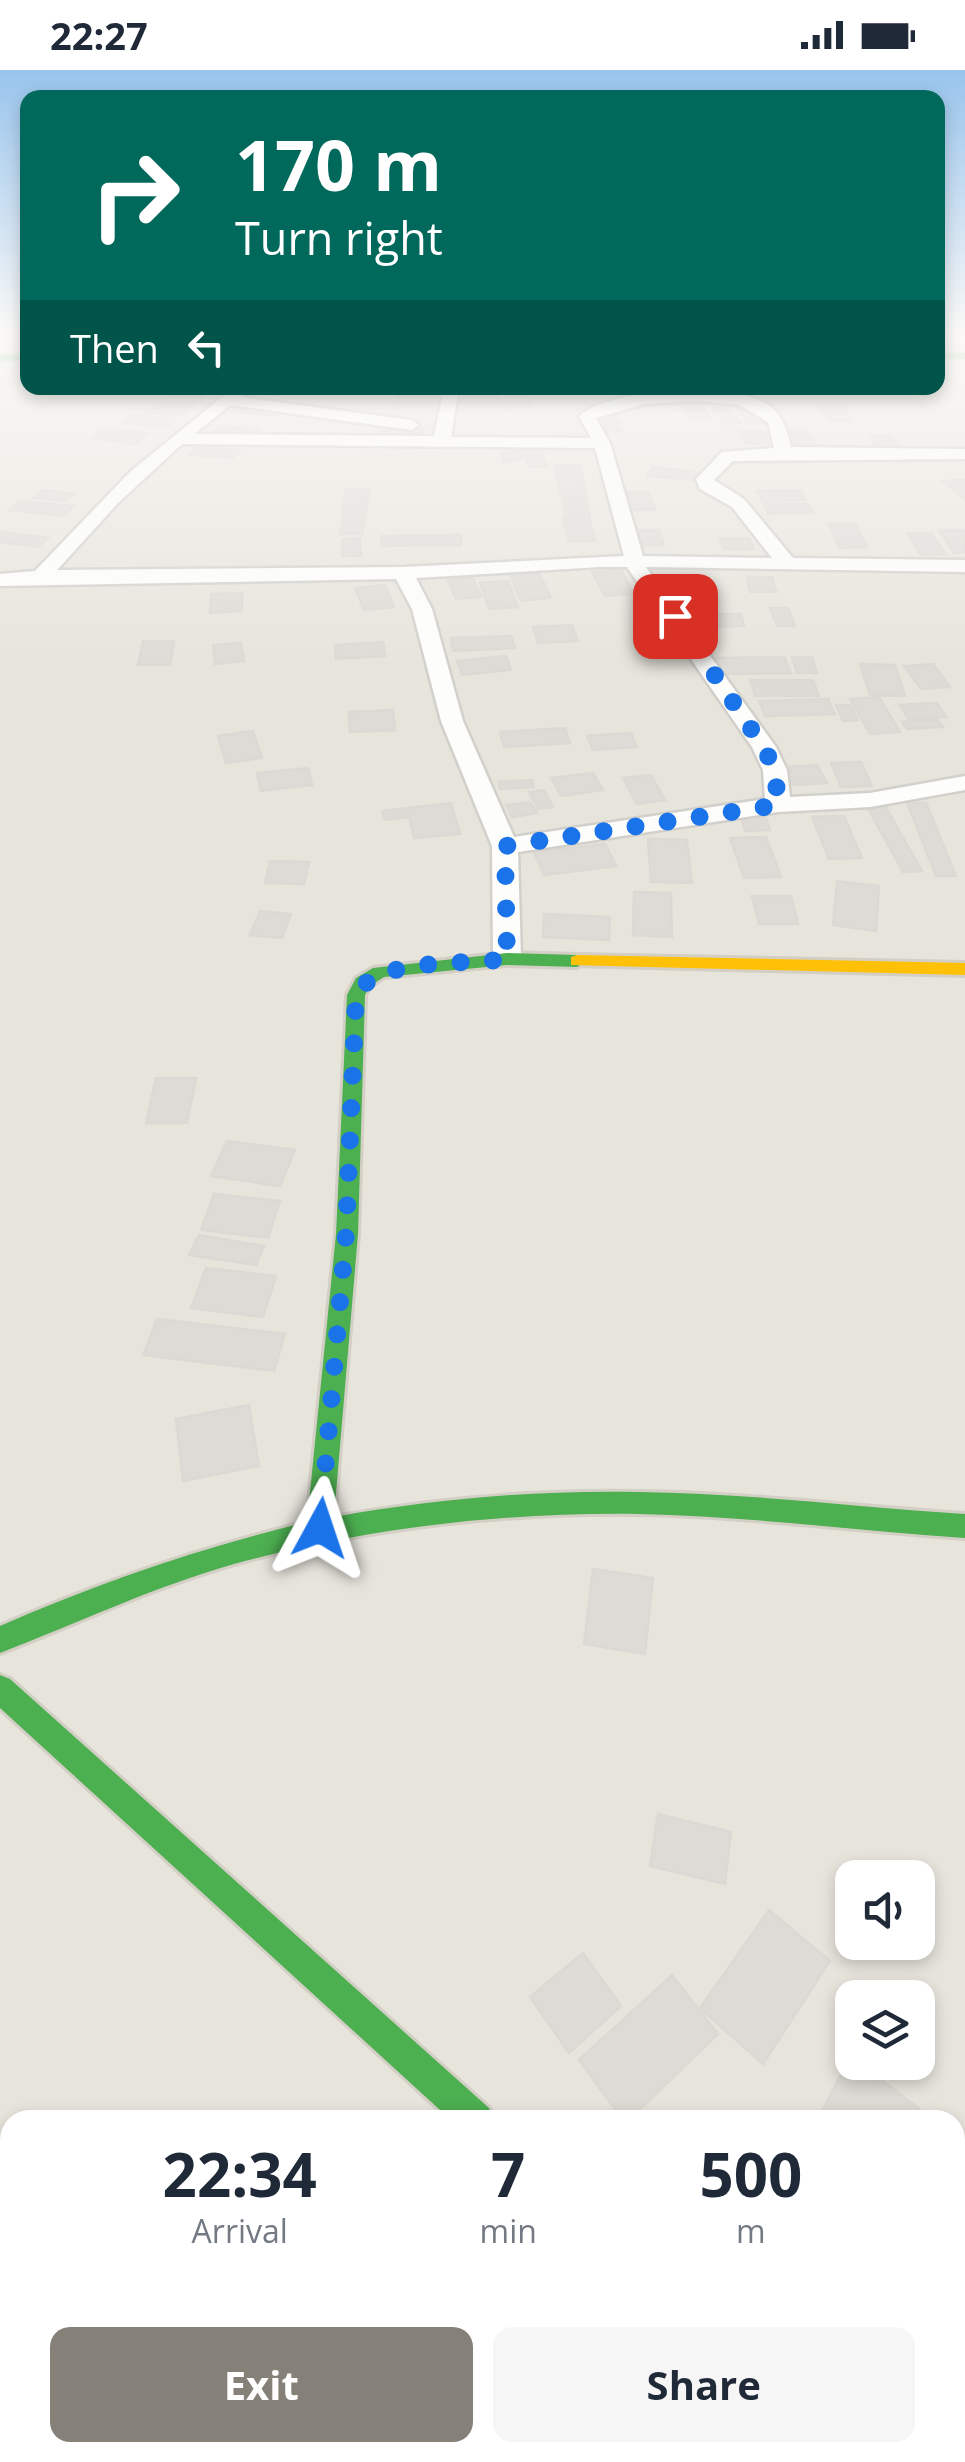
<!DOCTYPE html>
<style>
:root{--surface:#fff;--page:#f6f6f7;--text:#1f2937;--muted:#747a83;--accent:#868178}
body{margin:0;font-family:"Open Sans",sans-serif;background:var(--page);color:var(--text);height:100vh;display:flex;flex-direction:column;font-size:38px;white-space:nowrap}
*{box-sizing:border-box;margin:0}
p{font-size:32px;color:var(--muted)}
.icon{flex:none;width:55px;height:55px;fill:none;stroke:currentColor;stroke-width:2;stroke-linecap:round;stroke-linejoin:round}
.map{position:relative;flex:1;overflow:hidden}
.side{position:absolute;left:0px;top:2040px;width:965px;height:352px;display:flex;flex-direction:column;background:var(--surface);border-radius:30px 30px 0 0;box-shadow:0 5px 15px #0003}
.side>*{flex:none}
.banner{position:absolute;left:20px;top:20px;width:925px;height:305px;border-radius:20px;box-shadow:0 5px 15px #0003;background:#00695c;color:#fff;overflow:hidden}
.controls{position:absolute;left:835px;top:1790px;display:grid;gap:20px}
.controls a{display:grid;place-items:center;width:100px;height:100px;border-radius:20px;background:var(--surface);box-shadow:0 5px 15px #0003;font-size:50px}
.pin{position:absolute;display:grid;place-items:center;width:85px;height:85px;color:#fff;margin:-42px;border-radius:20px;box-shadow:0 5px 15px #0006}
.me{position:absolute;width:110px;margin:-55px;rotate:5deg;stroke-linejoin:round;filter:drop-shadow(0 0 8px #0008)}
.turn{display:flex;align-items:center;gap:35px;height:210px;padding:0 50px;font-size:45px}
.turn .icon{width:130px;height:130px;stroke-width:2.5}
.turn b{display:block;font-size:70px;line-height:85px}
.then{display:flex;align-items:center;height:95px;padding:0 50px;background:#0003;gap:20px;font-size:38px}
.eta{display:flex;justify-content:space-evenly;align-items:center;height:170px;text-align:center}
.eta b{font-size:60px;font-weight:700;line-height:70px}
.action{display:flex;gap:20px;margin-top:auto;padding:20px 50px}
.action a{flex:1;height:115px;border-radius:20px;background:var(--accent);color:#fff;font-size:40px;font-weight:700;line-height:115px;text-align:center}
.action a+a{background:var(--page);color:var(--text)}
.status{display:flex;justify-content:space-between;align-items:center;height:70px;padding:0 50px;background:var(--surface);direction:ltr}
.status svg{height:28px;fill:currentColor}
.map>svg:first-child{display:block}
.residential{fill:#e7e4dc;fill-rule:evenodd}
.building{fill:#dedbd6;stroke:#dcd9d4;stroke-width:2.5}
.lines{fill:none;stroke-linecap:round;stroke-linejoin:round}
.street-casing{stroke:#d2d0cb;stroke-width:5}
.fast-casing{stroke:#d3cfc5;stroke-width:6}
.slow-casing{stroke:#d3cfc5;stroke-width:6}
.street{fill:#fdfdfc;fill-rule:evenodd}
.fast{fill:#4caf50;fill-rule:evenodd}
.slow{fill:#ffc107;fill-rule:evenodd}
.route{stroke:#1a73e8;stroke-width:18;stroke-dasharray:0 32.4}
</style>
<div class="status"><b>22:27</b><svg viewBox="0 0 49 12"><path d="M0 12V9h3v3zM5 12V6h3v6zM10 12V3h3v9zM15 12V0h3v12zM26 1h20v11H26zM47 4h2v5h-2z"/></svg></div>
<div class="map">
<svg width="965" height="2392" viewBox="0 0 965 2392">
<rect width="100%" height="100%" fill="#f4f2ee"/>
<path class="residential" d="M0,263H27L28,318H938V263H965V2392H0ZM852,1808H918V1872H852ZM852,1928H918V1992H852ZM10,2050H955V2382H10Z"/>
<path class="building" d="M175,318H212L204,326L169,323Z
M527,320L530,334H508L506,321Z
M497,323L500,331L458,333L455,324Z
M398,324H441L440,332L396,331Z
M167,326L202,329L193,336L159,334Z
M155,334L193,337L184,346L146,343Z
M244,334L284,340L275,347L234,341Z
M817,334H839L851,351H829Z
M754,336L765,353L748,354L737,337Z
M728,337L741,353L724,354L711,338Z
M703,338L711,348L690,349L682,339Z
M613,343L623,361L600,362L591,344Z
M131,345L176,349L167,357L122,352Z
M221,356L260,360L252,368L212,364Z
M380,358L424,359L421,367L376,365Z
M106,359L148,364L135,374L93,368Z
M782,359H805L816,376H787Z
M740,361H765L770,374L745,373Z
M869,365H892L898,377H875Z
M197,377L240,380L233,388L190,385Z
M541,381L546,396L529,397L526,389L503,392L500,382Z
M555,395H580L586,424H560Z
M652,397L704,403L700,411L647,406Z
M964,410L965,429L942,411Z
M346,419H369L365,446H342Z
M42,420L74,424L65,431L33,428Z
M800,420L806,430L762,431L757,421Z
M622,422H649L655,440H627Z
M563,427H586L590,445H565Z
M20,431L74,436L63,446L9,440Z
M764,434H809L813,443L768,444Z
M589,447L595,471H569L563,448Z
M343,449H364L362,464H340Z
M829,454H855L867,477L839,478Z
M633,460H659L664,475L637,476Z
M939,460H965V482L954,483Z
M0,462L48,468L38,477L0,472Z
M931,463L946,484L921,485L907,464Z
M461,465V475L381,476L382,466Z
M360,468L361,486H342V469Z
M719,468H749L754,479H724Z
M621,500L634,524L605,526L592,502Z
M539,503L551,528L521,531L510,505Z
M747,507H772L776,522H750Z
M473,508L481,527L456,529L448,510Z
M508,511L518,537L489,539L480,513Z
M385,515L394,537L364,540L355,518Z
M242,523V541L210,543L211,524Z
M770,538H788L795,556H777Z
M700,544H741L744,556L703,557Z
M572,555L578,571L538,573L533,557Z
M511,566L515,578L453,581L451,568Z
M143,571H174L170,595H138Z
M383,572L385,586L336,589L335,575Z
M241,573L244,591L215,594L213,575Z
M506,586L511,600L462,605L457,591Z
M784,587L791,603L722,604L717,588Z
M792,587H812L817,603H797Z
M860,594L895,595L905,626L870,625Z
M933,594L950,617L921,619L904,596Z
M750,610H813L819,626H755Z
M879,627L900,662L870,664L850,629Z
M828,629L835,644L765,646L759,631Z
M937,633L946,647L908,649L900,635Z
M836,635H850L858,650L843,651Z
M393,640L395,660L350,662L349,642Z
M937,649L943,657L907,659L902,652Z
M565,658L570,673L504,677L500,662Z
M253,661L262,688L226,693L218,666Z
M631,663L637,677L593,680L587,666Z
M861,692L872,716L841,717L831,693Z
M817,695L827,713L793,715L784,697Z
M308,698L312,715L261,721L257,703Z
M593,703L603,720L561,726L551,708Z
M651,705L665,730L637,734L623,708Z
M532,710L534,717L500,719L499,712Z
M544,720L553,737L538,739L529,722Z
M530,732L537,743L512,747L506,735Z
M883,732L922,801L903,802L865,733Z
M451,733L460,764L414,768L409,747L385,750L382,741Z
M907,733H926L956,806H936Z
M764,743L770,760L745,761L740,744Z
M844,746L862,788L829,789L812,747Z
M766,767L781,807L744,808L730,768Z
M648,769L687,770L692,813L651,812Z
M605,774L616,796L544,805L534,782Z
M270,791L309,792L304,814L265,813Z
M837,811L879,816L876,861L833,855Z
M634,822L671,823L672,867L633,865Z
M752,826H791L798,854H759Z
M260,841L291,844L282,868L250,865Z
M544,844L610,847L609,870L543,867Z
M156,1008H196L187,1053H146Z
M227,1071L295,1080L280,1116L211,1106Z
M214,1124L280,1131L268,1168L201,1160Z
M199,1165L264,1176L256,1195L189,1185Z
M206,1198L276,1206L263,1247L191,1238Z
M157,1249L285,1264L274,1301L143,1285Z
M249,1335L259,1396L183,1411L176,1349Z
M593,1499L653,1508L645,1584L584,1574Z
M658,1744L731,1762L725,1814L650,1796Z
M769,1840L830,1891L763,1994L700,1938Z
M583,1883L621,1936L569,1983L530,1927Z
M672,1905L718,1964L629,2050H623L579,1990Z
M851,1986L852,1992H859L933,2050H817Z
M965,2103V2222L955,2213V2124Z
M10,2239V2345L0,2331V2251Z"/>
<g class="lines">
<defs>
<path id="street" d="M938,263L965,265V273L938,269Z
M233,318H249L240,327L411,350L419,355L411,360L230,335L194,364L434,366L444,318H459L451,367L591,368L579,346C611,318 735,311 770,336C784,347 787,361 791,377L965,379V389L733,391L714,410L744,429L793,488L965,490V502L646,497L776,677L787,700L790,727L870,723L965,706V720L870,737L778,742L518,782L521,889L517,895H497L493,889L492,776L441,651L412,539L396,509L0,516V504L35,501L130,402ZM696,331L740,335L768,352L774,378L722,382L696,409L700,419L732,437L772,488L643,486L610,373L596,348L645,334ZM182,374L595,378L624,486L403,497L57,500L118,433ZM600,497H627L752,677L763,700L765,729L514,767L463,651L432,539L416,508Z
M578,2382H639L636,2392H574Z"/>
<path id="fast" d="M938,282L965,283V289L938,288Z
M28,284V290L0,291V285Z
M507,883L577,885L586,891L577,897L507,895L384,907L370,916L365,925L358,1164L334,1447C435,1429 535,1420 638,1422C747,1423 856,1437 965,1444V1468C857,1461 748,1446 639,1444C502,1442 366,1458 234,1494C153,1517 78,1553 0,1583V1556C100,1512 201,1478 307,1452L336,1164L347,925L356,908L373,898Z
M0,1605L10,1609L489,2038L494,2050H451L0,1638Z
M834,2382H880L884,2392H837Z"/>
<path id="slow" d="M577,885L965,893V905L571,895V887Z"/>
</defs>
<use href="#street" class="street-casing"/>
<use href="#fast" class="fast-casing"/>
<use href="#slow" class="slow-casing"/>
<use href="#street" class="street"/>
<use href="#fast" class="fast"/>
<use href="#slow" class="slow"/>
</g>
<linearGradient id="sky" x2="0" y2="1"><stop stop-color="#98c4ec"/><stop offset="0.44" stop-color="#faf9f7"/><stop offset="1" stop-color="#faf9f7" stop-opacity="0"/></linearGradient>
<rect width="965" height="598" fill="url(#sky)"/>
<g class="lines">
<path class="route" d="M320,1458L346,1164L356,925C376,887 467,895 507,889L505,776L778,735L775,700L764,678L675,546"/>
</g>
</svg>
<div class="controls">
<a><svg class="icon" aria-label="sound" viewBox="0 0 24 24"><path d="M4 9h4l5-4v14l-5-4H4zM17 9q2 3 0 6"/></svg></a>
<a><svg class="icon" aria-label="layers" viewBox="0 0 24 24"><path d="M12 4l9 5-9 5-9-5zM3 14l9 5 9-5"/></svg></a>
</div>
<div class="pin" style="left:675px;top:546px;background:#d93025"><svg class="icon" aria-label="arrive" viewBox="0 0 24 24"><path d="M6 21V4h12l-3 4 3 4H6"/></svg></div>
<svg class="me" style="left:320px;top:1458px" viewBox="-20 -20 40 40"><path d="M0-17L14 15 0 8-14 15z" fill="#1a73e8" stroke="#fff" stroke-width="4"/></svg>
<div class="banner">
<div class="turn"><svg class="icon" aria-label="right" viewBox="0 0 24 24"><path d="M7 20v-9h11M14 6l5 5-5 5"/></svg><div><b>170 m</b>Turn right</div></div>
<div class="then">Then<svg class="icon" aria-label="left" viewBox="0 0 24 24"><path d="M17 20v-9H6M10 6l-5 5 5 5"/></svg></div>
</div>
<section class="side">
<div class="eta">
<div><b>22:34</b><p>Arrival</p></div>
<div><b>7</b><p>min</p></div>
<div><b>500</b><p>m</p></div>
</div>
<div class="action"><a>Exit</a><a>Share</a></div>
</section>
</div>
